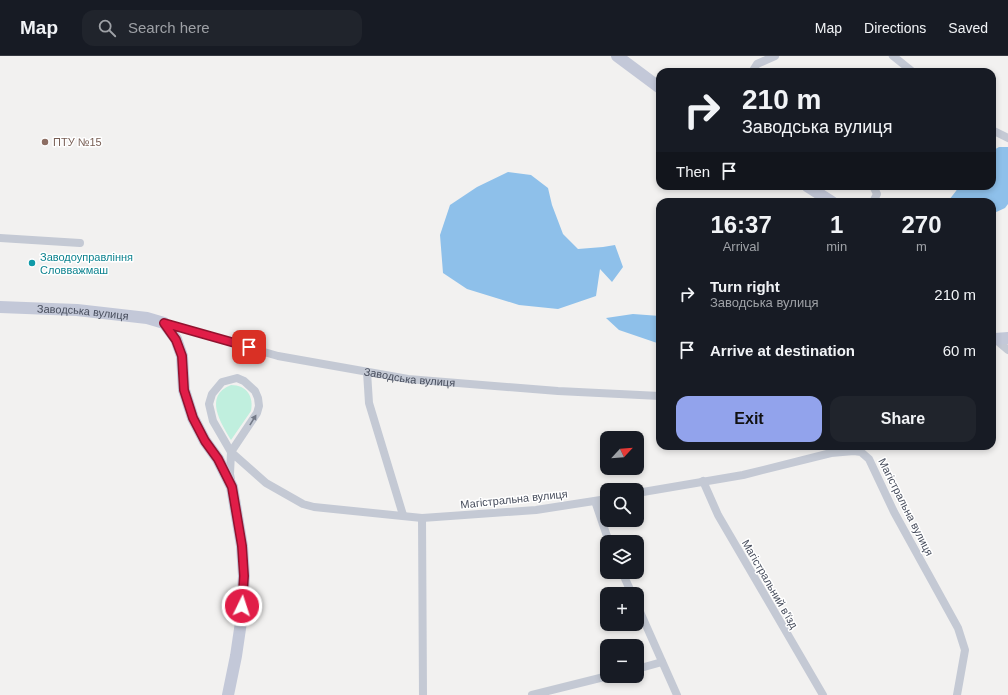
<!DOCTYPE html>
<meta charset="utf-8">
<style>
:root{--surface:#171b24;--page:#20242c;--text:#f1f3f6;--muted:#9ea1a6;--line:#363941;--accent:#92a3ec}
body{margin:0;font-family:Helvetica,sans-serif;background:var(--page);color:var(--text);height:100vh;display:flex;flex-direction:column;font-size:15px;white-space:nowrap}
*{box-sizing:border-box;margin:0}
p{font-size:13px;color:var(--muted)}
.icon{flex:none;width:22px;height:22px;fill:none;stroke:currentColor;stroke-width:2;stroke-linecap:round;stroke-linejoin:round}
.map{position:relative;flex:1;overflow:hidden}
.details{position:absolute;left:656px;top:142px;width:340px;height:252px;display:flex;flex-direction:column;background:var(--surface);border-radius:12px;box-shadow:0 2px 6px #0003}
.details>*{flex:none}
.guide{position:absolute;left:656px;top:12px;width:340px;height:122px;border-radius:12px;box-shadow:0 2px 6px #0003;background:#171b24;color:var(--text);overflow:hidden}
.needle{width:26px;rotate:64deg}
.buttons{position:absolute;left:600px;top:375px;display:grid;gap:8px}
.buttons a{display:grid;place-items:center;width:44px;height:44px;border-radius:8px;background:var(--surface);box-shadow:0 2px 6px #0003;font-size:20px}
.pin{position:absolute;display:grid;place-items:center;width:34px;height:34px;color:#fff;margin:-17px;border-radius:8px;box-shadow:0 2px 6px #0006}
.me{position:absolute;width:44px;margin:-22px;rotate:4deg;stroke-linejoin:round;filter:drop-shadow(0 0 3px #0008)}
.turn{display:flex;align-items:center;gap:14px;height:84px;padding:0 20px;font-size:18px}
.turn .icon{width:52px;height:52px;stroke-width:2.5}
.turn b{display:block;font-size:28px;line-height:34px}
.then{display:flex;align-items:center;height:38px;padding:0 20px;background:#0003;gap:8px;font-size:15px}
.eta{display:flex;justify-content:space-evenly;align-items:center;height:68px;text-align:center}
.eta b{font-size:24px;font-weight:600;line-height:28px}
.primary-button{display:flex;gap:8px;margin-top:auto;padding:8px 20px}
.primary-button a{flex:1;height:46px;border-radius:12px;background:var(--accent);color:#111;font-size:16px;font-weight:600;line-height:46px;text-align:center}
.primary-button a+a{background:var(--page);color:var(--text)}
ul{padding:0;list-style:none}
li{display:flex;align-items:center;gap:12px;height:56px;padding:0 20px}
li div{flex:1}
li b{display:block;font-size:15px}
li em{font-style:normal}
header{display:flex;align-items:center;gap:24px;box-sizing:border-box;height:56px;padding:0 20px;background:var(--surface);border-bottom:1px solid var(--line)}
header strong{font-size:19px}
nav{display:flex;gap:22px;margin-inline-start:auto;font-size:14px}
.search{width:280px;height:36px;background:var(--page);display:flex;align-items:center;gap:10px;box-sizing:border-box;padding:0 14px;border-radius:12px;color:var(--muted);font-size:15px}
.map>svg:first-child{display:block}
.green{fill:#c0efde}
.water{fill:#8ec0ea}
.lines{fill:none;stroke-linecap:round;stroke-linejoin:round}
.street{stroke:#c4c9d4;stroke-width:8}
.secondary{stroke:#c3c8d8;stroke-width:12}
.oneway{fill:#737987}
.route-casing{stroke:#92132f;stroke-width:10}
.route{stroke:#e11d48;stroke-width:7}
.education-dot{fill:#8d6e63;stroke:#fff;stroke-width:1.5}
.culture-dot{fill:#0f9aa8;stroke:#fff;stroke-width:1.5}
.labels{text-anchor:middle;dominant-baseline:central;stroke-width:3;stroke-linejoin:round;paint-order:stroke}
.education-label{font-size:11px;fill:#785e54;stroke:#fff;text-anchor:start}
.culture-label{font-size:11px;fill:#0d838f;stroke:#fff;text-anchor:start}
.street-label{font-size:11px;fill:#484e5d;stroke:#fff}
</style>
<header>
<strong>Map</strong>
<div class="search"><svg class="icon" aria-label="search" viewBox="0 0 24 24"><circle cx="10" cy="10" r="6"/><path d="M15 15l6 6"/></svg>Search here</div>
<nav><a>Map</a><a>Directions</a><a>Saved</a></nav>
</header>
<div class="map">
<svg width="1008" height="639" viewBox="0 0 1008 639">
<rect width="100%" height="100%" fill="#f2f1f0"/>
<path class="green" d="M231,329C247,329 254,341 251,355L231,384C221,367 203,340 231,329Z"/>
<path class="water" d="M999,91H1008V148L1005,152L992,158V146H950L949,144L956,135L959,130H992V95Z
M508,116L531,119L548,132L552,149L563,178L578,193L603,191L615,189L623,211L612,226L600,213L596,240L558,253L519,249L467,233L443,217L440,179L450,149L477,131Z
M633,258L660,260V288L619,274L606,262Z"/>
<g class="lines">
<g class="street">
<path d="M893,0L913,16"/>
<path d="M752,16L757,8L775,0"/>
<path d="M992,74L1008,82"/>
<path d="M873,130L877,138L873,146"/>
<path d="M0,182L80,187"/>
<path id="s1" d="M164,267L278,300L408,323L558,335L660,340"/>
<path d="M995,283L1008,294"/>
<path d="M367,316L369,347L403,459"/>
<path d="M231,423L230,418L231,396L257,357L259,350L258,342L255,335L244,325L237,322L222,326L212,338L209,348L213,365L231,396L266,427L303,448L314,451L422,462L536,454L607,443"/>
<path d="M703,425L718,459L823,639"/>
<path d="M637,437L743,419L831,397L854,395L861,396L869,403L894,456L958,572L965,594L957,639"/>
<path d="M595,445L609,486"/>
<path d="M422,462L423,639"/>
<path d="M622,516L632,538"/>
<path d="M637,549L677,639"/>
<path d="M637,613L662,606"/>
<path d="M532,639L608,620"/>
</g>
<g class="secondary">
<path d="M617,0L660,32"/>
<path d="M807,130L832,146"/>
<path id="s2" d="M0,251L77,254L147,262L164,267L176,283L182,300L184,334L193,362L205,385L218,403L232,431L242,490L244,520L241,566L236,600L228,639"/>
<path d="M992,282L995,283L1008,282"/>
</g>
</g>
<defs><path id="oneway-solid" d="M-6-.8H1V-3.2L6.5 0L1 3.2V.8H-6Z"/></defs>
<use class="oneway" href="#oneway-solid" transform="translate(253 364) rotate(-58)"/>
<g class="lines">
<defs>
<path id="route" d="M242,550L244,520L242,490L232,431L218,403L205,385L193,362L184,334L182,300L176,284L164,267L249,291"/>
</defs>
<use href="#route" class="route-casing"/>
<use href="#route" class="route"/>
</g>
<circle class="education-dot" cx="45" cy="86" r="4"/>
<circle class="culture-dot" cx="32" cy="207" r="4"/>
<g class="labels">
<g class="education-label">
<text x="53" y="86">ПТУ №15</text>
</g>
<g class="culture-label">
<text x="40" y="201">Заводоуправління<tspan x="40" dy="13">Словважмаш</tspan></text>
</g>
<g class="street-label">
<text stroke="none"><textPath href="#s2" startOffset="83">Заводська вулиця</textPath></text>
<text stroke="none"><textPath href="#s1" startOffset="252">Заводська вулиця</textPath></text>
<text transform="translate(514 443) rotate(-6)">Магістральна вулиця</text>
<text transform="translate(906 451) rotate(63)">Магістральна вулиця</text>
<text transform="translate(770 528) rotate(60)">Магістральний в'їзд</text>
</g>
</g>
</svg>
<div class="buttons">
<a><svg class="needle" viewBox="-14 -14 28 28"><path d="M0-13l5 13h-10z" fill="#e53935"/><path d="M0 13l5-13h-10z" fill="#9ea1a6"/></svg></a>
<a><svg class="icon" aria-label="search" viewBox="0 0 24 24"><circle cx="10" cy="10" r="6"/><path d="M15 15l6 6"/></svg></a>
<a><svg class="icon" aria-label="layers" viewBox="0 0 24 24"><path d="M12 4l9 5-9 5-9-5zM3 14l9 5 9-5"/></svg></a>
<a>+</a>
<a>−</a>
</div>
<div class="pin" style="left:249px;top:291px;background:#d93025"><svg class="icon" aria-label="arrive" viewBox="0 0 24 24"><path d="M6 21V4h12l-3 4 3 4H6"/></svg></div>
<svg class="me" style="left:242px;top:550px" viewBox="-20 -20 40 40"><circle r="17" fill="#e11d48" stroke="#fff" stroke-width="3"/><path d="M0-11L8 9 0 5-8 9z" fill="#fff"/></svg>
<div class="guide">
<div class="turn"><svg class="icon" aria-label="right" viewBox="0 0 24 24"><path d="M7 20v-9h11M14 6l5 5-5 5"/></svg><div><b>210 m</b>Заводська вулиця</div></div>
<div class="then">Then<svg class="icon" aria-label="arrive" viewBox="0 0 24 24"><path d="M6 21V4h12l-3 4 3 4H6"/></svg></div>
</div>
<section class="details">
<div class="eta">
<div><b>16:37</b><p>Arrival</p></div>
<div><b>1</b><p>min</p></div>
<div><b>270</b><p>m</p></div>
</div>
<ul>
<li><svg class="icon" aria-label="right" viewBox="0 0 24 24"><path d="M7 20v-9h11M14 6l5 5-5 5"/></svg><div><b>Turn right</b><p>Заводська вулиця</p></div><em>210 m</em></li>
<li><svg class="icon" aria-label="arrive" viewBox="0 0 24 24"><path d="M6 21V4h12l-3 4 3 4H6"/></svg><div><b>Arrive at destination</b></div><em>60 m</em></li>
</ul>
<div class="primary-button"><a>Exit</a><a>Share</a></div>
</section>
</div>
